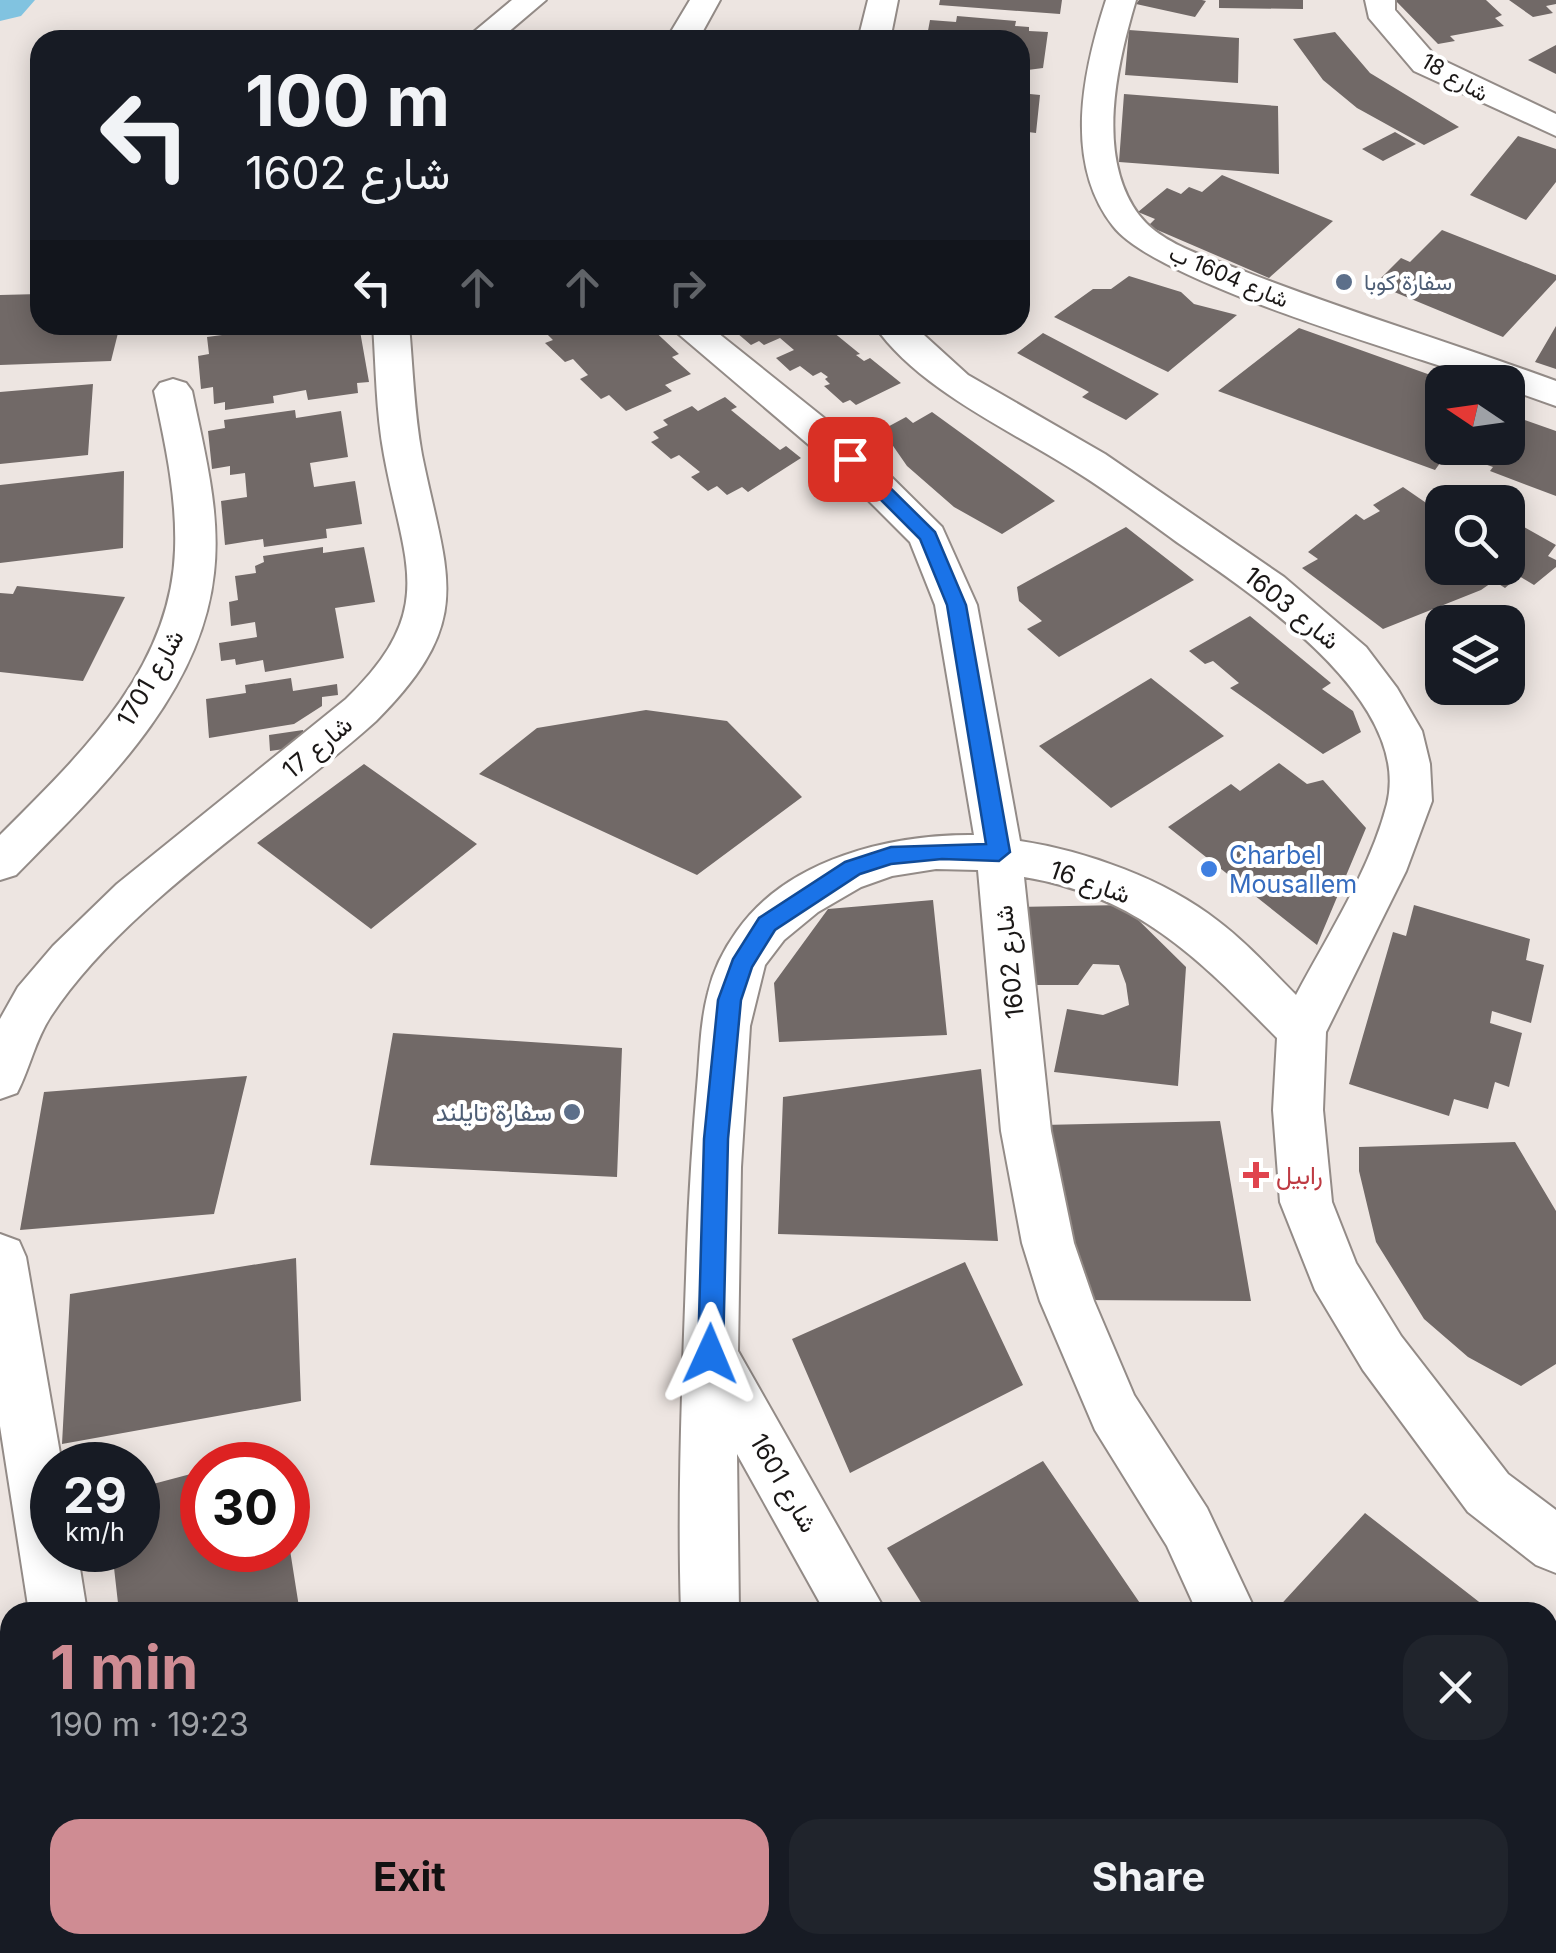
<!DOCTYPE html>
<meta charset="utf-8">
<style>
:root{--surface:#171b24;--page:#20242c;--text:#f1f3f6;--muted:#9ea1a6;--accent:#cf8c93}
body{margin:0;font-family:Inter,Vazirmatn,sans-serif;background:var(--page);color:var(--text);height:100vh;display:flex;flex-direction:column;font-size:38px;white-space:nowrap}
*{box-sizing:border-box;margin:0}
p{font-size:32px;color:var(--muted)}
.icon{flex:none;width:55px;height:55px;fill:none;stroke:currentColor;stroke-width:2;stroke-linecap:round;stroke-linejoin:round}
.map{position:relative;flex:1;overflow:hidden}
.details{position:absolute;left:0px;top:1602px;width:1558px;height:352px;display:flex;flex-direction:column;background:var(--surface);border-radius:30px 30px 0 0;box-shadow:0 5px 25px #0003}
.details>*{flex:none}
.top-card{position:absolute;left:30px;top:30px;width:1000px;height:305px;border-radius:30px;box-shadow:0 5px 25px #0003;background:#171b24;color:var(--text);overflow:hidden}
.needle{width:65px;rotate:283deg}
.controls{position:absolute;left:1425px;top:365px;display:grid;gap:20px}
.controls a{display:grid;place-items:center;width:100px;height:100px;border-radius:20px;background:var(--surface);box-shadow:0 5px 25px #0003;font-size:50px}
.speed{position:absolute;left:30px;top:1442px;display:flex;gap:20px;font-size:50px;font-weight:700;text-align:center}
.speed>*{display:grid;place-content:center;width:130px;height:130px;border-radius:50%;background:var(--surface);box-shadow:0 5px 25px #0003;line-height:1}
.speed small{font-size:25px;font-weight:400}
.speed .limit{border:15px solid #d22;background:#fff;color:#111}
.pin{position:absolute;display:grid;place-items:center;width:85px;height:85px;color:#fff;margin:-42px;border-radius:20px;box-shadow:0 5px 15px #0006}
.me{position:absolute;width:110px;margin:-55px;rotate:1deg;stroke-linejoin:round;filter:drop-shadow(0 0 8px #0008)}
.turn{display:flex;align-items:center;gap:35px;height:210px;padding:0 50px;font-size:45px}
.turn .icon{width:130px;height:130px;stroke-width:2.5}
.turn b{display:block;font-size:70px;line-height:85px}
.lanes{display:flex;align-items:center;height:95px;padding:0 50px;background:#0003;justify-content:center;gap:50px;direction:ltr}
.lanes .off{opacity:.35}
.round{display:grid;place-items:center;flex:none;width:105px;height:105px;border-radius:30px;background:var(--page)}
.head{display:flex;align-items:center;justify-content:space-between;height:170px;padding:0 50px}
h1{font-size:60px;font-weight:700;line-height:75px;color:var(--accent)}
.primary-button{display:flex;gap:20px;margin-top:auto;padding:20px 50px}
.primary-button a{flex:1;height:115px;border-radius:30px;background:var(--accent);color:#111;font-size:40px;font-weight:700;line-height:115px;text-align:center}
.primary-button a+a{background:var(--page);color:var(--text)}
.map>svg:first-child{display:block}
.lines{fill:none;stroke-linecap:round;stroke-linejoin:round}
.river{fill:#81c3e0;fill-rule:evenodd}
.building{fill:#716967}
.street-casing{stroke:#938b87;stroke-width:4}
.street{fill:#fff;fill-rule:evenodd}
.route{fill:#1a73e8;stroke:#114b97;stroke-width:2.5}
.service-dot{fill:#5c6f8a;stroke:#fff;stroke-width:4}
.shop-dot{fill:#3f7fe0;stroke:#fff;stroke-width:4}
.health-dot{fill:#e0444e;stroke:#fff;stroke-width:4}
.labels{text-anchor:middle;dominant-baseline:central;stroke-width:8;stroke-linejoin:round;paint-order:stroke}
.far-street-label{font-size:22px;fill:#1b1817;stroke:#fff}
.far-service-label{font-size:22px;fill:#4e5e75;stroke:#fff;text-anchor:start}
.street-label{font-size:25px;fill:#1b1817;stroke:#fff}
.shop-label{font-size:25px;fill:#366cbe;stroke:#fff;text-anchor:start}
.service-label{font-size:25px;fill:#4e5e75;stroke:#fff;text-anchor:end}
.health-label{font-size:25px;fill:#be3a42;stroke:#fff;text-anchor:start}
</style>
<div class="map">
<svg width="1556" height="1953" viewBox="0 0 1556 1953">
<rect width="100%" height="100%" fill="#ede5e1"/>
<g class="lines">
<path class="river" d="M0,0H35L21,16L0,21Z"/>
</g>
<path class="building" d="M940,0H1062L1060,14L939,5Z
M1139,0H1202L1206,1L1195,17L1136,4Z
M1219,0H1303V9L1219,8Z
M1395,0H1486L1502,15L1495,18L1504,26L1450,36L1455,41L1438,44Z
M1509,0H1556V4L1546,6L1553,13L1533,17Z
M957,16L1016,21L1015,26L1029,27V31L1048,32L1043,68L1020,71V40H937L938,37L927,36L930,20L956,22Z
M1129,30L1239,38L1238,83L1125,75Z
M1335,32L1370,73L1459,127L1424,145L1357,108L1323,80L1293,39Z
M1556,45V74L1528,60Z
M1020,93L1040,95L1036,133L1020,131Z
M1124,94L1278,106L1279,174L1119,162Z
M1395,132L1416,144L1383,161L1362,149Z
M1518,136L1556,149V182L1526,220L1470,195Z
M1222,175L1333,221L1269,278L1148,226L1155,219L1138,212L1167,188L1181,194L1189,187L1202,192Z
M1442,230L1556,275V280L1503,337L1375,284L1401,258L1410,262Z
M1129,276L1181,292L1194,304L1237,315L1168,372L1054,317L1093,289H1111Z
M40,294V325H120L111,361L0,365V295Z
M296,325H337L338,334L360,331L369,382L357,383L358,393L308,400L306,390L273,396L274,403L225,410V402L214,404L213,387L201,389L198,356L209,354L207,337Z
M556,325H648L679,354L672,357L691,374L665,385L672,391L626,411L609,395L601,399L580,379L588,375L573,359L565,362L545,343L553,340L543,330Z
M741,325H819L830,333L833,332L860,354L856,355L864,361L870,358L901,383L856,405L850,400L843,403L824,386L830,384L825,379L828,377L821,372L813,376L800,366L790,371L776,358L794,350L780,338L764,345L759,341L751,345L737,333L746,329Z
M1556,326V369L1535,362Z
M1299,328L1450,382H1442V448H1451L1435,470L1218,391Z
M1043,333L1159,394L1126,420L1082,397L1089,392L1017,353Z
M93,384L88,455L0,464V392Z
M725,397L737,407L731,410L780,450L786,446L801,458L748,492L742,487L727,495L717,486L708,491L691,477L700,472L679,455L671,459L651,442L659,438L653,432L668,425L663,420L692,406L698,411Z
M295,410L296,418L341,411L348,457L310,463L314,487L355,481L362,524L326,529L327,538L264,547L263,539L225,545L221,501L247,497L245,473L230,475V466L212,469L208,431L225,428L224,420Z
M932,412L1055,501L1002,534L954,507L907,466L882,430L906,417L913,423Z
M1508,414L1556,431V496L1490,471L1493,467L1476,461L1485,448H1508Z
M124,471L123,548L0,563V485Z
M1403,487L1435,509L1442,507V568H1508V526L1517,523L1556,545L1548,556L1556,560V567L1534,585L1519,576L1505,588L1494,581L1481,590L1383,629L1302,568L1318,559L1308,552L1356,514L1364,520L1380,511L1373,505Z
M1126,527L1194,580L1059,657L1027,629L1042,621L1019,601L1017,587Z
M323,547V553L364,547L375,602L335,608L344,658L265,672L263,660L236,665L235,659L221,661L219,643L257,637L255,622L231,626L229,602L238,600L235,576L256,573L255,566L264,562L263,556Z
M17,586L125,597L83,681L0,672V593L13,594Z
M1250,616L1331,683L1322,689L1353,711L1361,732L1323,754L1230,688L1239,683L1213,661L1205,664L1189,651Z
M291,678L293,691L337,684L338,695L322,697V706L294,724L209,738L206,699L246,693L245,685Z
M1151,678L1224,736L1111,808L1039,746Z
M646,710L727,721L802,797L697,875L479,774L537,728Z
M303,730L305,746L270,751L269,735Z
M1279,763L1307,784L1323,780L1366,828L1317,945L1168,827L1231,784L1240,791Z
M364,764L477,844L371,929L257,843Z
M933,900L947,1035L779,1042L774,983L828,909Z
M1123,905L1186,967L1178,1086L1054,1072L1067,1009L1103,1015L1129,1005L1126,984L1119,965L1093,964L1078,985H1029L1009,907Z
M1414,905L1530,939L1526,960L1544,965L1531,1023L1492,1011L1490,1023L1522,1033L1509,1087L1495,1082L1488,1109L1454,1099L1449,1116L1349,1084L1393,932L1406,936Z
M393,1033L622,1048L617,1177L370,1165Z
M981,1069L998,1241L778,1234L783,1097Z
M247,1076L214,1214L20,1230L44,1092Z
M1220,1121L1251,1301L1077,1300L1043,1125Z
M1515,1142L1556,1211V1364L1521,1386L1468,1357L1424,1319L1376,1242L1359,1171V1147Z
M296,1258L301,1401L62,1444L70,1294Z
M965,1262L1023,1385L850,1473L792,1339Z
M274,1451L276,1465H228L227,1464Z
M1043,1461L1146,1612H927L887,1548Z
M202,1471V1550H290L299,1607L281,1612H119L112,1550H138V1488Z
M1365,1513L1492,1612H1274Z
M1556,1702V1891L1548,1886V1723Z
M10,1883V1945H25V1953H0V1887Z
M216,1945H281L260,1953H218Z
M808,1945H938L926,1953H810Z
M1108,1945H1283L1274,1953H1114Z
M1366,1945H1490L1485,1953H1361Z"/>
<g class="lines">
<defs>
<path id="street" d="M512,0H546L499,40H464Z
M690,0H720L698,40H666Z
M868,0H898L890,40H858Z
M1106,0H1136C1117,64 1095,156 1139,215C1163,246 1211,258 1246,272C1348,312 1453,343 1556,381V406L1508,389V382H1489C1413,355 1155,282 1113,226C1063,162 1083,71 1106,0Z
M1365,0H1395V10L1436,57L1556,114V136L1414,71L1369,18Z
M373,325H409C413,368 414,412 422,455C447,578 477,620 376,721C276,811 124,905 51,1016C35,1040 30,1068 17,1093L0,1099V1019L18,987L53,946L117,884L346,699C439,609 404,565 384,455C376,412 376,368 373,325Z
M668,325H708L864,450L942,527L977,605L1020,841C1086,851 1165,879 1218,921C1247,943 1271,970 1296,995C1328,935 1370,870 1387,804C1413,697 1247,591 1174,540C1142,517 1109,492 1075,471C1010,430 918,389 874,325H913L968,375L1105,454L1284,577L1366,647L1397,688L1422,731L1430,764L1432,801L1406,871L1326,1032L1323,1110L1332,1202L1356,1263L1401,1336L1508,1474L1556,1510V1573L1536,1565L1468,1512L1363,1370L1315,1290L1280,1202L1273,1110L1277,1038C1200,960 1139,896 1024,877L1051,1131L1074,1243L1094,1301L1134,1395L1207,1508L1256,1612H1197L1167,1546L1095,1430L1040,1301L1022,1243L1001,1131L978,870L936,869L892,876L861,887L818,912L784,940L765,965L750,1026L741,1167L738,1351L886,1612H825L737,1454L739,1612H681C677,1492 683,1370 687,1249C689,1191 693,1133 698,1075C700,1048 701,1020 708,993C713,971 724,949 737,931C787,859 891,834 974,835L935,605L910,542L836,468Z
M173,379L186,383L192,391C204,450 221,512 214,573C201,697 98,791 16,875L0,880V835C80,755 171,670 175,550C177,496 165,443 154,391L160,383Z
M0,1234L19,1241L26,1257L62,1465H52V1550H77L87,1612H29L0,1426Z
M1548,1898L1556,1901V1953H1526L1522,1945H1548Z
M81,1945H145L147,1953H83Z
M701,1945H765L766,1953H702Z
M1027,1945H1095L1098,1953H1030Z"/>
</defs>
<use href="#street" class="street-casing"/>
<use href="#street" class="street"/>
</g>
<path class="route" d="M850,453L857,455L935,532L966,605L1010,852L999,861L942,859L891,864L860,874L775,930L752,967L741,1000L728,1139L723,1354L720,1362L710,1366L701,1362L698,1354L704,1139L718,1000L733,959L759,918L845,862L891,847L986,844L947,605L920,539L844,463V455Z"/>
<g class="service-dot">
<circle cx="1344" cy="282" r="10"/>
<circle cx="572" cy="1112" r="10"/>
</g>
<circle class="shop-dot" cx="1209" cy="869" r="10"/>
<path class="health-dot" d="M1251 1160h10v10h10v10h-10v10h-10v-10h-10v-10h10z"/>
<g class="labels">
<g class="far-street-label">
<text transform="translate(1455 77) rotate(30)">شارع 18</text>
<text transform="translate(1229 276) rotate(23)">شارع 1604 ب</text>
</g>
<g class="far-service-label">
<text x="1364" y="282">سفارة كوبا</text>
</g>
<g class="street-label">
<text transform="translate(1292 608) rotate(39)">شارع 1603</text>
<text transform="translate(150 678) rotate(-60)">شارع 1701</text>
<text transform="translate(317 747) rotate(-40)">شارع 17</text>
<text transform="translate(1090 882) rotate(19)">شارع 16</text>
<text transform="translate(1009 962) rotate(-96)">شارع 1602</text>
<text transform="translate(784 1483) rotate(60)">شارع 1601</text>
</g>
<g class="shop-label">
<text x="1229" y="855">Charbel<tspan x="1229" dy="29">Mousallem</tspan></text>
</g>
<g class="service-label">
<text x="552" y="1112">سفارة تايلند</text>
</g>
<g class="health-label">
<text x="1276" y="1175">رابيل</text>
</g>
</g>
</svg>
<div class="controls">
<a><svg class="needle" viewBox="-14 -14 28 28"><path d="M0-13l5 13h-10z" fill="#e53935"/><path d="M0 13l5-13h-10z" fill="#9ea1a6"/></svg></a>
<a><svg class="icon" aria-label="search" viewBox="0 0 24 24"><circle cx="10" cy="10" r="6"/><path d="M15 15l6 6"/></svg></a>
<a><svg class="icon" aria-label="layers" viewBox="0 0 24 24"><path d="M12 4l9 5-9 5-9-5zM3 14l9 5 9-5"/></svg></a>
</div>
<div class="speed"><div>29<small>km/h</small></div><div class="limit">30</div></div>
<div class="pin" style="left:850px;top:459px;background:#d93025"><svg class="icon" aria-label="arrive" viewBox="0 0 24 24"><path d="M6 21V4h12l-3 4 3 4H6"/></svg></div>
<svg class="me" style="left:710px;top:1354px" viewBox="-20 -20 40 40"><path d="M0-17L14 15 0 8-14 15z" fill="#1a73e8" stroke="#fff" stroke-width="4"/></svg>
<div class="top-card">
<div class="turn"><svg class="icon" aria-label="left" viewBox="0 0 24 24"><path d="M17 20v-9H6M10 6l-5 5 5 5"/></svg><div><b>100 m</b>شارع 1602</div></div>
<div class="lanes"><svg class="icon" aria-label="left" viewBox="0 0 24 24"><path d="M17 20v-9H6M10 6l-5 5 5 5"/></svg><svg class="icon off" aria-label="ahead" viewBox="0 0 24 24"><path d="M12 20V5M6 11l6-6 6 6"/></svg><svg class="icon off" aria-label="ahead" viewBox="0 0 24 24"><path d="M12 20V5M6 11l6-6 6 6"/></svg><svg class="icon off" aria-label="right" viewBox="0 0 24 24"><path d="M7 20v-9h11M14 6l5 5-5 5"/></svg></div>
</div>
<section class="details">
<div class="head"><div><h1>1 min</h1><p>190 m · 19:23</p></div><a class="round"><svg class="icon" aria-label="close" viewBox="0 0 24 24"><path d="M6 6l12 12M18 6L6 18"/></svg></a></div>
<div class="primary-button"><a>Exit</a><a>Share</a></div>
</section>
</div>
